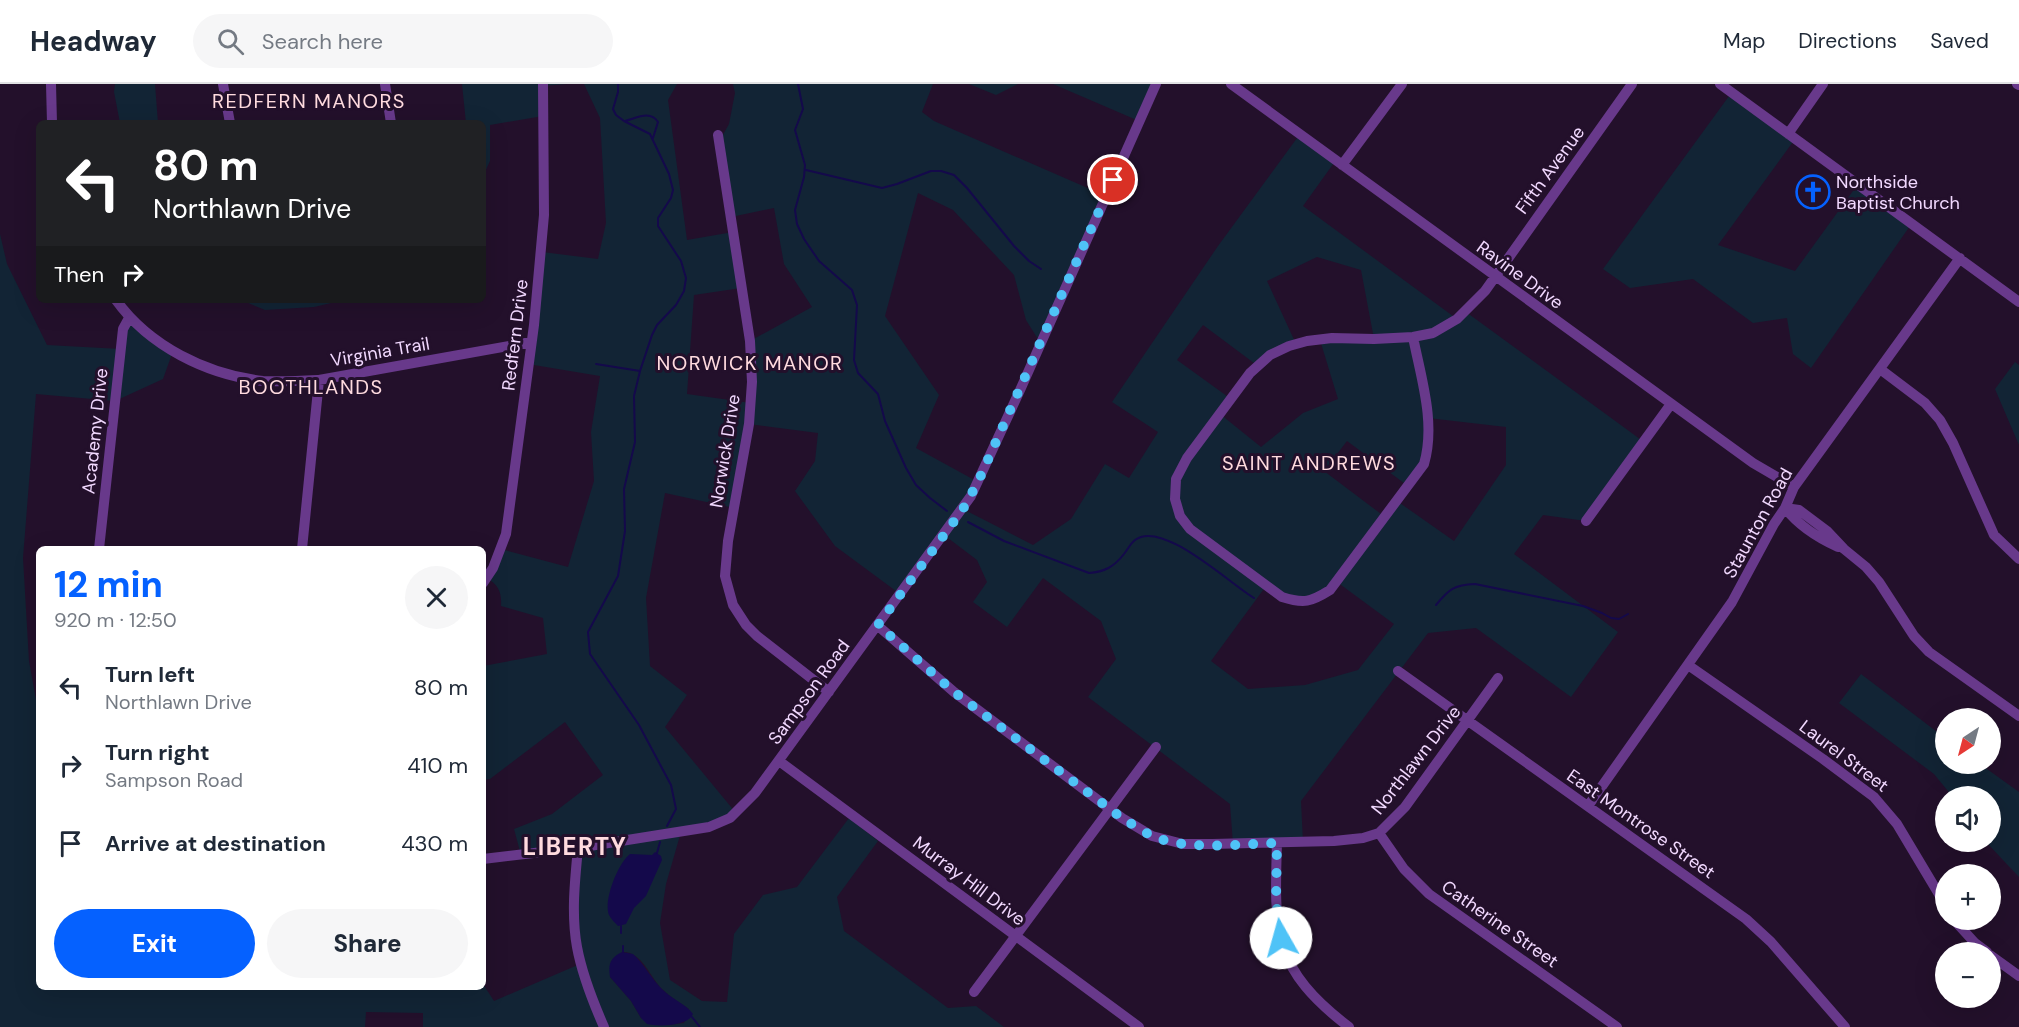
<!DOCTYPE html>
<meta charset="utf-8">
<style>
:root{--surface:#fff;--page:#f6f6f7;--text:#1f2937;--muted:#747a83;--line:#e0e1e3;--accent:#0561ff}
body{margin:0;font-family:"DM Sans",sans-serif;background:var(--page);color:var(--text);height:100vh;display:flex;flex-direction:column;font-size:22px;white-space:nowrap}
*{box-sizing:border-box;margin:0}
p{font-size:20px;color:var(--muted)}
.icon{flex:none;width:33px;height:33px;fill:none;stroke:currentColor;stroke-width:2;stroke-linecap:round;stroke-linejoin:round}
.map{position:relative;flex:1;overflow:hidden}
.drawer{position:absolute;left:36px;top:462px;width:450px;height:444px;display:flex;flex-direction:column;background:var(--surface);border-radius:9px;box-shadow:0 6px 24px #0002}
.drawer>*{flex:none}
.guide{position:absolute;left:36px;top:36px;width:450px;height:183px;border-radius:9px;box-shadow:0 6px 24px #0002;background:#202124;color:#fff;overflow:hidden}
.needle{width:39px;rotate:216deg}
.buttons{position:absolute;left:1935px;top:624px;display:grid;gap:12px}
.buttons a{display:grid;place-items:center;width:66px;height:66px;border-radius:50%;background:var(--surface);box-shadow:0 6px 24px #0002;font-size:30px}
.pin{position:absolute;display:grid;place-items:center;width:51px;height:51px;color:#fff;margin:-26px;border:3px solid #fff;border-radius:50%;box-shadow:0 2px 6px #0007}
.me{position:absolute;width:66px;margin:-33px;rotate:353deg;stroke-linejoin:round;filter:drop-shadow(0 0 4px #0008)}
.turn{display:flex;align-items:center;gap:21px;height:126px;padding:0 18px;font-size:27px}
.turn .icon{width:78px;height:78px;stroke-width:2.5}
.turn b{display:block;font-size:42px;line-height:51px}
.then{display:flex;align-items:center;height:57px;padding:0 18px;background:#0003;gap:12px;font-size:22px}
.round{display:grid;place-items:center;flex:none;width:63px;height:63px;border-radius:32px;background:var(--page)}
.overview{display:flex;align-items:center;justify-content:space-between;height:102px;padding:0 18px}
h1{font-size:36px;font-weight:800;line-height:45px;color:var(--accent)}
.button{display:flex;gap:12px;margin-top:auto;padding:12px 18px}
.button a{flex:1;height:69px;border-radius:36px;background:var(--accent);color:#fff;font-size:24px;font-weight:800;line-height:69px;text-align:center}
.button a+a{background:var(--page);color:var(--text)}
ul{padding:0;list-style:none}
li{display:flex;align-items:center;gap:18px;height:78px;padding:0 18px}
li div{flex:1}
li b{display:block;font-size:22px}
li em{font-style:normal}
header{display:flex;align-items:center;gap:36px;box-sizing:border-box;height:84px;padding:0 30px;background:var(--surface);border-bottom:2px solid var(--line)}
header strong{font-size:28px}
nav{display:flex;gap:33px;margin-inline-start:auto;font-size:21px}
.search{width:420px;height:54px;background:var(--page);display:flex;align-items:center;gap:15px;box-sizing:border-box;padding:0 21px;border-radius:33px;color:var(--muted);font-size:22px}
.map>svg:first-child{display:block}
.green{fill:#122435;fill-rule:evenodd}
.water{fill:#14094b}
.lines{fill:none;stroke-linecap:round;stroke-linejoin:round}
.stream{stroke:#14094b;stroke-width:2}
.minor{stroke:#68398b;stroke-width:10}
.route{stroke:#4fc3f7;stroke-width:10;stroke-dasharray:0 18}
.labels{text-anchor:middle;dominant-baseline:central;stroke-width:6;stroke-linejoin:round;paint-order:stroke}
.street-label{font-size:18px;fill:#f2d9ff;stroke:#23102b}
.poi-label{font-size:18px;fill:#f2d9ff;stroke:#23102b;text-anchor:start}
.neighbourhood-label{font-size:20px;letter-spacing:1.5px;fill:#ffdbdf;stroke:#23102b}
.district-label{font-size:24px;font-weight:bold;letter-spacing:1.5px;fill:#ffdbdf;stroke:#23102b}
</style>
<header>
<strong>Headway</strong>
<div class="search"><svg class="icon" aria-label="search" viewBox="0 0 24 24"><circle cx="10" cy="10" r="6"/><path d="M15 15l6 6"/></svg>Search here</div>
<nav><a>Map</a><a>Directions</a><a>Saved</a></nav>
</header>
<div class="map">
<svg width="2019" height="943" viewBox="0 0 2019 943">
<rect width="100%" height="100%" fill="#23102b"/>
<path class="green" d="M115,0H155L158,39H120L114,8Z
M462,0H567L543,2V32L490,41V77L483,92V39H466Z
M584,0H677L668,16L687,156L733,148L741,204L694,211L687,310L751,319L750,257L812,223L784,180L774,124L731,133L719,58L729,40L735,9L733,0H933L922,28L934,37L1106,112L1041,260L1026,236L1014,191L953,126L918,109L885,232L939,311L916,364L978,398L963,425L1033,461L1071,435L1105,380L1129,394L1158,348L1112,318L1218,162L1300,50L1336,76L1303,122L1457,235L1466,228L1644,358L1586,437L1543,431L1514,470L1618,548L1571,613L1476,544L1428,549L1301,717L1303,758L1233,760L1230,720L1088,613L1116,575L1101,537L1043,494L1007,543L973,518L987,498L977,476L944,451L900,510L835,462L795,407L815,377L818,349L749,340L734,424L665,409L646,514L650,582L687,611L665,643L736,729L681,748L666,800L660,839L670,896L702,917L727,918L734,850L763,811L797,803L849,734L878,757L837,813L844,847L948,924L976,922L1004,943H423V929L366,928L365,943H0V150L7,180L47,261L121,265L129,234L173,267L163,295L115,317L36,310L23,474L29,577L39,632V903H483V900L494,917L580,880L575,765L521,771L514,745L552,730L603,691L565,638L490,695L483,696V582L547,570L543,534L501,522C502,508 498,501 487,494L501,465L568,483L594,397L591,348L600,292L528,280L542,168L598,175L606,139L600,34ZM1317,173L1361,186L1374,255L1320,256L1338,315L1303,329L1261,363L1220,330L1231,315L1177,276L1203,241L1258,282L1296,260L1267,197ZM1428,334L1506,343V381L1454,457L1397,417L1385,433L1324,387L1347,357L1408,402L1428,364ZM1337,498L1394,540L1358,586L1305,601L1248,605L1211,577L1266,502L1300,519ZM622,868C642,867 650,893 662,905C670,913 680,919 689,925L684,939L668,941L641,934L631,917L610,893Z
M969,0H1018L996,11Z
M1053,0H1156L1139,37Z
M1732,8L1795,55L1718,161L1795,187L1858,100L1912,139L1811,284L1793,270L1787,234L1753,239L1693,195L1630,204L1603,185Z
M241,216H344L314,223L265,226Z
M2015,278L2019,281V361L1995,305Z
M1861,590L1945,654L1946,680H1980L2019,708V793L1986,758H1990V712H1952L1934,690L1839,619Z"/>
<path class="water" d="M655,768L661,772L662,776L646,812L634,824L626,840L618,842C615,839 611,835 609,831C603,817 618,779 630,770L652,771Z
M622,868L633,870C645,881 652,896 663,906C672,915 686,920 693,930C688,942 659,943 647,940L641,934L631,917L610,893C608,880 610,874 622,868Z"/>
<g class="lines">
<path class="stream" d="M618,0V8L613,25L616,31L624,37L650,50L669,90L673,106L671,114L658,134V142L681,177L686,194L684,207L676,221L657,241L652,251L640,287L634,312L635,358L624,405L625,447L618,492L588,548L590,570L639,641L671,701L676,725L667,742
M798,0L803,25L795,46L805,81L804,93L795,126L797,140L804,155L819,177L852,206L857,221L854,276L858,289L878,310L885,337L906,384L916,401L930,414L947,427
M625,37C637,34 650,26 658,38L653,54
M806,86L882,104L897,100L931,87H941L954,91L967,104L1014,162L1029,177L1041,185
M596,280L640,287
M968,438L1004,457L1089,489C1104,488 1114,483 1124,470C1128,465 1130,460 1135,456C1162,435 1230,500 1254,514
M1436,521C1449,505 1454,501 1475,500L1583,522L1602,529L1611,534L1619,535L1628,530
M657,769L660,758
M621,849V842
M623,862V868
M692,933L700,943"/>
<path class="minor" d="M51,0L52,39
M223,0L230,39
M385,0L391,39
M1231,0L1753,379L1794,403
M1720,0L2019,218
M2017,0L2019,1
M1788,50L1823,0
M718,51L750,257L752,298L749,340L728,457L725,492L733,521L746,541L757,552L829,608
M1342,81L1402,0
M116,216C149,262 207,291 263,297C282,298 300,297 319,296L531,258
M1413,253C1421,294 1436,339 1424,380L1330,506C1311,518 1304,520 1282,513L1190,445L1180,432L1175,415L1176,395L1187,374L1250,289L1270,271L1289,262L1307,257L1332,254L1374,255L1413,253L1433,249L1457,235L1485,207L1632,0
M1880,285L1925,319L1940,336L1953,359L1994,451L2019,475
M1785,424L1799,426L1827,447L1844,465L1866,483L1879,498L1914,552L1929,568L2019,632
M1785,424C1799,442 1818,454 1838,463
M1586,437L1671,320
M99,465L123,245L129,234
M302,465L319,296
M483,499L493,484L506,450L534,241L544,131L543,0
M877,541L954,608L1122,734L1152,752L1183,760H1212L1334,757L1363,754L1379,749L1405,723L1498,594
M1688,581L1823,675L1874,713L1897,740L1946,822
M1398,587L1746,835L1771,858L1845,943
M779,677L1139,943
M1588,722L1732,518L1774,440L1785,424L1794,403L1960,174
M1379,749L1404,785L1429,810L1617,943
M1277,759C1274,849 1273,885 1349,943
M578,764C575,796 571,830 577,863C582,890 593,918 604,943
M483,775L577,764L709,743L730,734L755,709L971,412L1021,304L1156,0
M1954,836L1975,859L1987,868
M1990,871L2019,892
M974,908L1156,663"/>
</g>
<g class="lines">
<path class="route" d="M1113,96L978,398L963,425L878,541L954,608L1122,734C1132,740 1143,748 1155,753C1190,767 1240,760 1277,759L1276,818L1281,854"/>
</g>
<defs>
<symbol id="church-ring" viewBox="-11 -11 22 22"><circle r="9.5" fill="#23102b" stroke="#0561ff" stroke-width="1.5"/><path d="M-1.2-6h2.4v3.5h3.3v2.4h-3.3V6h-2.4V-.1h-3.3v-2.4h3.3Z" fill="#0561ff"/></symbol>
</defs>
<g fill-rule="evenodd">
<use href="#church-ring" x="1794" y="89" width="38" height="38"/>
</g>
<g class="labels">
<g class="street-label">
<text transform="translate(1550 86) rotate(-54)">Fifth Avenue</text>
<text transform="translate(1520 191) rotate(36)">Ravine Drive</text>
<text transform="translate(515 251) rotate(-83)">Redfern Drive</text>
<text transform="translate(380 268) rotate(-10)">Virginia Trail</text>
<text transform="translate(95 347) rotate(-84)">Academy Drive</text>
<text transform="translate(725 367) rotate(-81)">Norwick Drive</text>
<text transform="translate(1758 439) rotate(-61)">Staunton Road</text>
<text transform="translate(809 608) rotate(-54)">Sampson Road</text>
<text transform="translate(1844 672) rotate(37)">Laurel Street</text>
<text transform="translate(1416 676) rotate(-52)">Northlawn Drive</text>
<text transform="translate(1641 740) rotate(35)">East Montrose Street</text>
<text transform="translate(969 797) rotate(37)">Murray Hill Drive</text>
<text transform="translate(1500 840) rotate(35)">Catherine Street</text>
</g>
<g class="poi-label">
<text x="1836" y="98">Northside<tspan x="1836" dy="21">Baptist Church</tspan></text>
</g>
<g class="neighbourhood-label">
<text x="309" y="17">REDFERN MANORS</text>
<text x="750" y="279">NORWICK MANOR</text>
<text x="311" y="303">BOOTHLANDS</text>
<text x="1309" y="379">SAINT ANDREWS</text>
</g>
<g class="district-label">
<text x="575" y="762">LIBERTY</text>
</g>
</g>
</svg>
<div class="buttons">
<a><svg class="needle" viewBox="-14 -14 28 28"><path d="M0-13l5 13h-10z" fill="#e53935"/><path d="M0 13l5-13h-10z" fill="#747a83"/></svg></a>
<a><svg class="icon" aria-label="sound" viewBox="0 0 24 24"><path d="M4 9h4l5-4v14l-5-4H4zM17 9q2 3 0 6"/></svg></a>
<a>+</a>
<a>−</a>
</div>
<div class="pin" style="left:1113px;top:96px;background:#d93025"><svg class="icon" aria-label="arrive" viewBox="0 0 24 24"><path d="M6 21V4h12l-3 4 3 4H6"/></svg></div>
<svg class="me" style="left:1281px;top:854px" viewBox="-20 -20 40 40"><circle r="19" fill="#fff"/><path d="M0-13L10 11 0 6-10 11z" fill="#4fc3f7"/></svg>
<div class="guide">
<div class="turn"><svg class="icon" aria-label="left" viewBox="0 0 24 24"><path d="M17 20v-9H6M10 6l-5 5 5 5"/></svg><div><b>80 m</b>Northlawn Drive</div></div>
<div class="then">Then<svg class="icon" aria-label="right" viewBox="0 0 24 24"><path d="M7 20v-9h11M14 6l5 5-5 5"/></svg></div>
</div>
<section class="drawer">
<div class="overview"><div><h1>12 min</h1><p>920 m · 12:50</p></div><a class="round"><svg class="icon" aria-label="close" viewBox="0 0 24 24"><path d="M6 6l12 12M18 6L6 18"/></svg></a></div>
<ul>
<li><svg class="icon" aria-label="left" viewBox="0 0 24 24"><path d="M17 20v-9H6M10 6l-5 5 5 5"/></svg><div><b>Turn left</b><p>Northlawn Drive</p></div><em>80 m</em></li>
<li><svg class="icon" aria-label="right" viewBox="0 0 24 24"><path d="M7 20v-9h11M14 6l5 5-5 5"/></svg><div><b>Turn right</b><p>Sampson Road</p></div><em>410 m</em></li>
<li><svg class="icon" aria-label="arrive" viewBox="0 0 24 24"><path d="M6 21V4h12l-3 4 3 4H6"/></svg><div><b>Arrive at destination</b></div><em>430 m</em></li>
</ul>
<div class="button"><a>Exit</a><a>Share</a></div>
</section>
</div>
